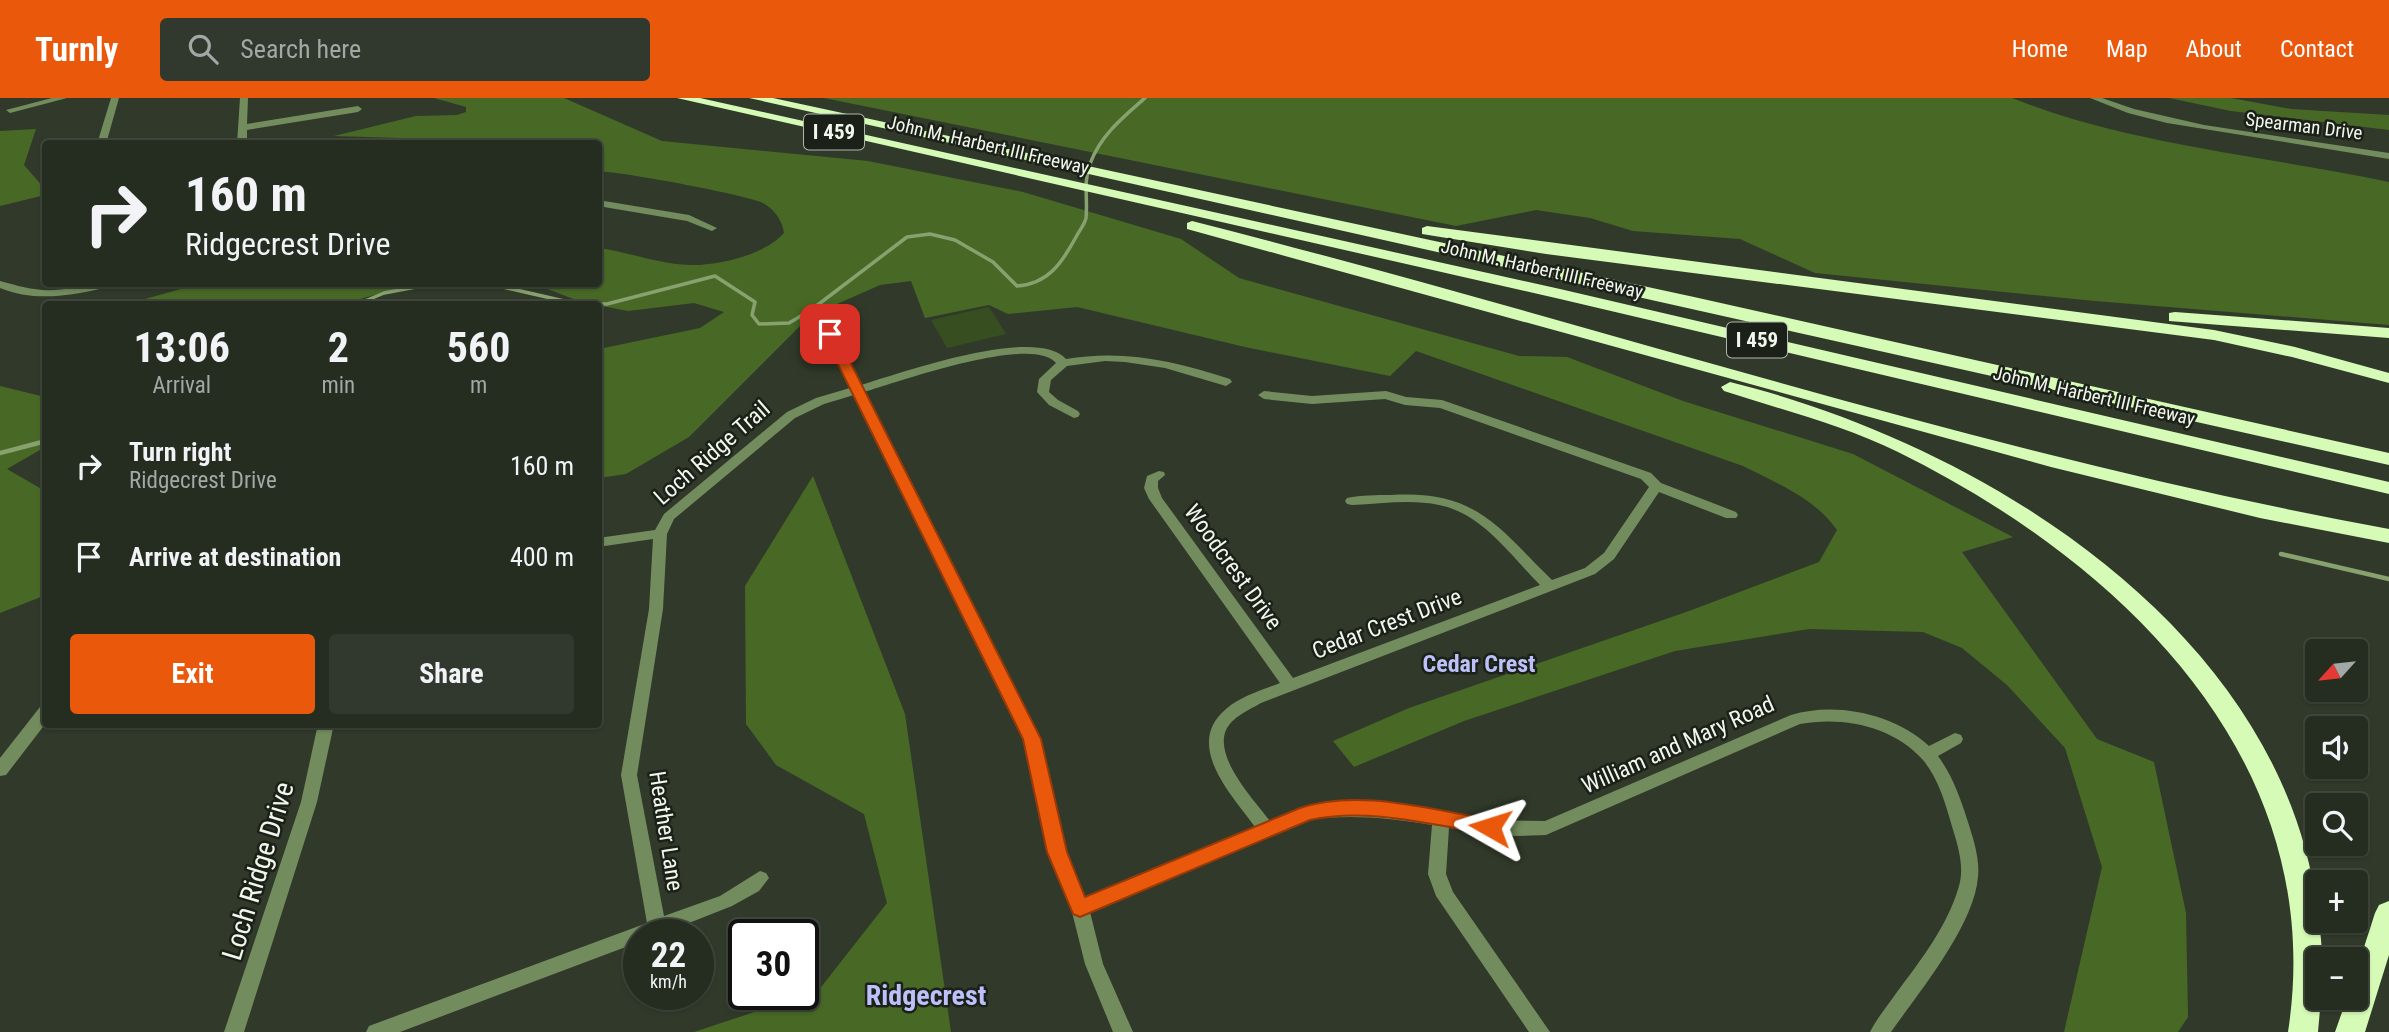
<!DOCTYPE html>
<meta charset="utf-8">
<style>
:root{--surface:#252c20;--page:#31382d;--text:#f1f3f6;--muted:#a3a7a5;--line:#42483e;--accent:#ea580c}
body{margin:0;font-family:"Roboto Condensed",sans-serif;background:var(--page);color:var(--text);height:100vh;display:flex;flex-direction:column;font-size:26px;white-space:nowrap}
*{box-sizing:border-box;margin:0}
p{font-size:23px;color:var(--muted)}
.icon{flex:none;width:38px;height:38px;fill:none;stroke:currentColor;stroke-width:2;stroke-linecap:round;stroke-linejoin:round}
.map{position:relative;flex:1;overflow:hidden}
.panel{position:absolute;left:42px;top:203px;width:560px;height:427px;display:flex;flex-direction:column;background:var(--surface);border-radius:7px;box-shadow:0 2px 5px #0004,0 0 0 2px var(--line)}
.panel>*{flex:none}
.hud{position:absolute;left:42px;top:42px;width:560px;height:147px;border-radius:7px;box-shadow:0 2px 5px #0004,0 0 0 2px var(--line);background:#252c20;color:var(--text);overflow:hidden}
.needle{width:46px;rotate:243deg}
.controls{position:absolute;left:2305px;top:541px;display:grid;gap:14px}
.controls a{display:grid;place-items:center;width:63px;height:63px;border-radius:7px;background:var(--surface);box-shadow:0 2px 5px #0004,0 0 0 2px var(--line);font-size:35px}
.speed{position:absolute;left:623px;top:821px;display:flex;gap:14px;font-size:35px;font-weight:700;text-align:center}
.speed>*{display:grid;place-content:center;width:91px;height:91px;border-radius:50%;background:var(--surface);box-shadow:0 2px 5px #0004,0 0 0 2px var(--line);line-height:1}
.speed small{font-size:18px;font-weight:400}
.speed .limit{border:4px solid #111;border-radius:10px;background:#fff;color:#111}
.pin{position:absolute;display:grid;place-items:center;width:60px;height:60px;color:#fff;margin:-30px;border-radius:14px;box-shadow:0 4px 10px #0006}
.me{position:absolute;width:77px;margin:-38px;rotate:276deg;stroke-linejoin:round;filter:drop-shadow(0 0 5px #0008)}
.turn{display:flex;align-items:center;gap:24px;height:147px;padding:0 28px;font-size:32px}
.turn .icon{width:91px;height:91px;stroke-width:2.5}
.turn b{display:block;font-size:49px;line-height:60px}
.eta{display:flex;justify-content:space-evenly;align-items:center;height:119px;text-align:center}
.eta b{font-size:42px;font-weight:700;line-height:49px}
.primary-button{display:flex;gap:14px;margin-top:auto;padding:14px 28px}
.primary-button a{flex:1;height:80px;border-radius:7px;background:var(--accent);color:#fff;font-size:28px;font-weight:700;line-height:80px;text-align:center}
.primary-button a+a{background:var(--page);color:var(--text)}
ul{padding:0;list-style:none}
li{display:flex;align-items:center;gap:21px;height:91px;padding:0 28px}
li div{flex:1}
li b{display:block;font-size:26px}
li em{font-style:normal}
header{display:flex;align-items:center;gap:42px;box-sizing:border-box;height:98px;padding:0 35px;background:var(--accent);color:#fff}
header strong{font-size:33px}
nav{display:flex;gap:38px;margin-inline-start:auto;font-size:24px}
.search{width:490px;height:63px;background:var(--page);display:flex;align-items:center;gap:18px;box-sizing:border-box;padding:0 24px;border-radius:7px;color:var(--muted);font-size:26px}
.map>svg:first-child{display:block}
.green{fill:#374e21}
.forest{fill:#476925}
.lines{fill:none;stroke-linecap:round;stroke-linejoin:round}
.stream-far1{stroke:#87a16f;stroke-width:3.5}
.stream{stroke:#87a16f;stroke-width:4.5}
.minor{fill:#738c5e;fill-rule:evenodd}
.motorway{fill:#d5fbb6;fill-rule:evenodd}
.route{fill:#ea580c;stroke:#983908;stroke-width:2}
.labels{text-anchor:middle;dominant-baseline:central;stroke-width:5;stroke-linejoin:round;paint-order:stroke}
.far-street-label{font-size:19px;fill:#f1f7ec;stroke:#1b2018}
.shield{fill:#1b2018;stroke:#b1b6ac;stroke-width:2}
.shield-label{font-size:21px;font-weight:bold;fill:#f1f7ec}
.street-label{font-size:23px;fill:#f1f7ec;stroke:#1b2018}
.neighbourhood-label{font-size:24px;font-weight:bold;fill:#bdc1fa;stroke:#1b2018}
.near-street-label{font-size:28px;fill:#f1f7ec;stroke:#1b2018}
.near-neighbourhood-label{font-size:28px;font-weight:bold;fill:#bdc1fa;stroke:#1b2018}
</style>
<header>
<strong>Turnly</strong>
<div class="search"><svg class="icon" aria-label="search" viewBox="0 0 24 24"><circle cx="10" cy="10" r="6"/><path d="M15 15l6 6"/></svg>Search here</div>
<nav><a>Home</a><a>Map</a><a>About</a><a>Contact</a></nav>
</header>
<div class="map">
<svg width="2389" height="934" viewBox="0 0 2389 934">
<rect width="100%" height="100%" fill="#313a2a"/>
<path class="green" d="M989,209L1006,236L947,250L931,222Z"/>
<path class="forest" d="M434,0H564L662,43L868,63L1023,94L1181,141L1239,180L1519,258L1567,259L1683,303L1853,356L2013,439L1962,454L2097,641L2154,664L2186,815L2188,919L2178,934H2064L2102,769L2065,650L2007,587L1962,550L1923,534L1809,531L1675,553L1464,623L1354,669L1333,643L1409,610L1689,513L1819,464L1837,432C1815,400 1776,385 1743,368L1416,253L1390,278L1245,249L1077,209L1008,216L989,207L925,220L911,183L880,187L810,218L689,339L626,376L599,380V251L700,230L724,214L694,205L628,213L581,204L540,188L521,186H598L599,150C628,154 659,166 689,167C718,168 765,157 784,135C782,122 775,112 763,105C751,98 610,71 599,74L598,46H478L466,42L334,38L416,18L457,17L466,14V9Z
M824,0H2012C2132,48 2263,57 2389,84V227L2095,203L1815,175L1740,141L1633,133L1590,120L1536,112L1456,128Z
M2169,0H2231L2291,11L2389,17V32L2231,13Z
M36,31L24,67L45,91V97L0,108V33Z
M199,186H414L342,206H127Z
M0,288L45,299V349L7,371L45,393L46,497L0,515Z
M813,378L905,616L951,934H694L818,893L887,805L864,716L776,667L746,626L745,488Z"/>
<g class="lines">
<path class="stream-far1" d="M490,186L577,206H607L715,178L755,204L752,217L759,226L789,225L811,212L907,139L930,136L955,142L993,164L1017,188C1048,186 1062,165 1076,139C1079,133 1085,126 1086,120C1088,101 1083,85 1090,66C1100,38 1123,19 1145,0
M358,206L384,195L432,186"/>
<path class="stream" d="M0,355L46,343
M2281,456L2389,481"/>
<path class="minor" d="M52,0H67L10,15L6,12Z
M111,0H119L106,46H97Z
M240,0H248L247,26L358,8L362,11L358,14L247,32V46H237Z
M2090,0H2102L2134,11L2204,27L2389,55V61L2167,25L2128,15Z
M598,102L689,117L717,130L712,133L687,123L598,108Z
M0,183C19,188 34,193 54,192C74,191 94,184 113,186L112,188C75,197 36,205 0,190Z
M829,233L835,236L861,287C901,275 1036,227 1066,261C1123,251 1176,263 1230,281L1232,284L1226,288L1165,270L1125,264L1105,263L1067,268L1051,282L1049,294L1058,302L1078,313L1080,316L1078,319L1074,320L1049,307L1037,294L1039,281L1056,265C1032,236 898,284 864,294L1040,641L1066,754L1085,800L1255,729C1232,697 1183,647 1226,611C1241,598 1262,592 1280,585L1149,401L1144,390L1147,378L1159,373L1164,374L1165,377L1158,383V390L1162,400L1293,580L1540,487C1511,458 1482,415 1439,407C1411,401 1381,406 1352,407L1347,406L1345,403L1347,400C1361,397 1377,397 1391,397C1476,392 1497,428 1552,482L1585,470L1604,455L1649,389L1641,381L1440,310L1405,307L1385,301L1312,306L1264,301L1258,297L1264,293L1312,298L1386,293L1406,299L1442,302L1651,375L1661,385L1736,414L1738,417L1736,420H1726L1659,394L1614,461L1595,476L1261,605C1249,612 1232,619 1226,632C1214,660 1254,702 1270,723L1306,708L1336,704L1396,708L1486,722L1545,723L1791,617C1836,603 1895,616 1929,648L1955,635L1961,637L1963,641L1961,645L1938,658C1952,677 1960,699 1967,721C1973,740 1980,760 1978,779C1974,828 1919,894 1891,934H1870C1877,920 1888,907 1897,894C1921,862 1948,827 1959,788C1965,767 1957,745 1951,725C1945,704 1938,680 1923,662C1893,628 1843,618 1800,626L1546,737L1516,738L1449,730L1446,776L1453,794L1550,934H1529L1436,798L1428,776L1432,727C1390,720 1350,716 1308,722L1090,814L1103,866L1133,934H1113L1085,866L1071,810L1048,754L1024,641L854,297L824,306L795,320L674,421L667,436L663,511L637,677L664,818L720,798L760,773L766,775L769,780L759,793L732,808L661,836H639V844L400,934H366L369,928L647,825L621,677L649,511L653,441L598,449V440L655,432L664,416L787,314L816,300L850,290L823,236Z
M46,607V625L6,677L0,678V660L40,609Z
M318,626H334L317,704L244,934H224L301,704Z"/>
<path class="motorway" d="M677,0H700L1560,191L2389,384V396L1560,201Z
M749,0H773L1694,199L2389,355V367Z
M1192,123C1591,224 1984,357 2389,431V445L2260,420L2051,369L1187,131V125Z
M1427,128L2214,232L2295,249L2389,275V285L2292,259L2214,242L1546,156L1422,136V130Z
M2175,214L2389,230V240L2169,223V215Z
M1730,284C1981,346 2280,530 2317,809C2318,816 2324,856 2321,861C2320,862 2318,861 2317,862C2315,866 2317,894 2317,900H2321L2318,934H2288C2330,662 2121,464 1898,354C1843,327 1782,312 1724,293L1721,289Z
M2389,803V857L2365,934H2335L2347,900H2356V874L2375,815L2379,807Z"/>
</g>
<path class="route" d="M830,232L836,236L1041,641L1067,754L1085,799L1300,710C1359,690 1430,712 1490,721L1497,723L1500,729L1497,734L1490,736C1432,727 1368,709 1310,722L1087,816L1080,819L1073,816L1047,754L1023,641L823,236Z"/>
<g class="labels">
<g class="far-street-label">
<text transform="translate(2304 28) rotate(7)">Spearman Drive</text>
<text transform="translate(988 47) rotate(13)">John M. Harbert III Freeway</text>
<text transform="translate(1542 171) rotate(13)">John M. Harbert III Freeway</text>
<text transform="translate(2094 298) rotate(13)">John M. Harbert III Freeway</text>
</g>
<g class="shield">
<rect x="804" y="16.5" width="60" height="35" rx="5"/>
<rect x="1727" y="224.5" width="60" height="35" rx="5"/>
</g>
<g class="shield-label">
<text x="834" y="34">I 459</text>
<text x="1757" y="242">I 459</text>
</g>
<g class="street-label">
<text transform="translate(712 355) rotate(-41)">Loch Ridge Trail</text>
<text transform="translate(1233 469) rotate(54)">Woodcrest Drive</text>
<text transform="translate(1387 526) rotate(-21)">Cedar Crest Drive</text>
<text transform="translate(1678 647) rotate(-24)">William and Mary Road</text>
<text transform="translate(666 733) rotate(81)">Heather Lane</text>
</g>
<g class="neighbourhood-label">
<text x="1479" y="566">Cedar Crest</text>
</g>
<g class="near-street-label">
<text transform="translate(258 773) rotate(-73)">Loch Ridge Drive</text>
</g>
<g class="near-neighbourhood-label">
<text x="926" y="897">Ridgecrest</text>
</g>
</g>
</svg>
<div class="controls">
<a><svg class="needle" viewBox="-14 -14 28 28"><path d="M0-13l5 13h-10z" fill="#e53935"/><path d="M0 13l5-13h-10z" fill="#a3a7a5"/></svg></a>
<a><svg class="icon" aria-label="sound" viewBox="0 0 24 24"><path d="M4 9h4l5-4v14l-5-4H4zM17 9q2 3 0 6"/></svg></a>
<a><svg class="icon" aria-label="search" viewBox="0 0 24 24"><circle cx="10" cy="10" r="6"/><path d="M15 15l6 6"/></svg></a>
<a>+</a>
<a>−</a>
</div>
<div class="speed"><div>22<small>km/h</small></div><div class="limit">30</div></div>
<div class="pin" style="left:830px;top:236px;background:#d93025"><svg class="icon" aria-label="arrive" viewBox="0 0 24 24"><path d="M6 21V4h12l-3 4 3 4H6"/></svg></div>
<svg class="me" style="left:1490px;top:729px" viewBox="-20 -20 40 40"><path d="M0-17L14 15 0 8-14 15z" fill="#ea580c" stroke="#fff" stroke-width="4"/></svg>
<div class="hud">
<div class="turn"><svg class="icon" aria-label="right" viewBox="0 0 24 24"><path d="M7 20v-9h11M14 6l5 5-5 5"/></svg><div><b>160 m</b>Ridgecrest Drive</div></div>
</div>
<section class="panel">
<div class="eta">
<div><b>13:06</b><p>Arrival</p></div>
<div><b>2</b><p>min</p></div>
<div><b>560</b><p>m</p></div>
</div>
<ul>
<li><svg class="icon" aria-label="right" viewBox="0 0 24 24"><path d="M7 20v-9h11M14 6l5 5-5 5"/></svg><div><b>Turn right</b><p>Ridgecrest Drive</p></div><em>160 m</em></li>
<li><svg class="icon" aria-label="arrive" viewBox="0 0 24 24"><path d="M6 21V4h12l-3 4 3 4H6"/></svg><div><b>Arrive at destination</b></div><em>400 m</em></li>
</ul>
<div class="primary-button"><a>Exit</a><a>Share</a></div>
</section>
</div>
